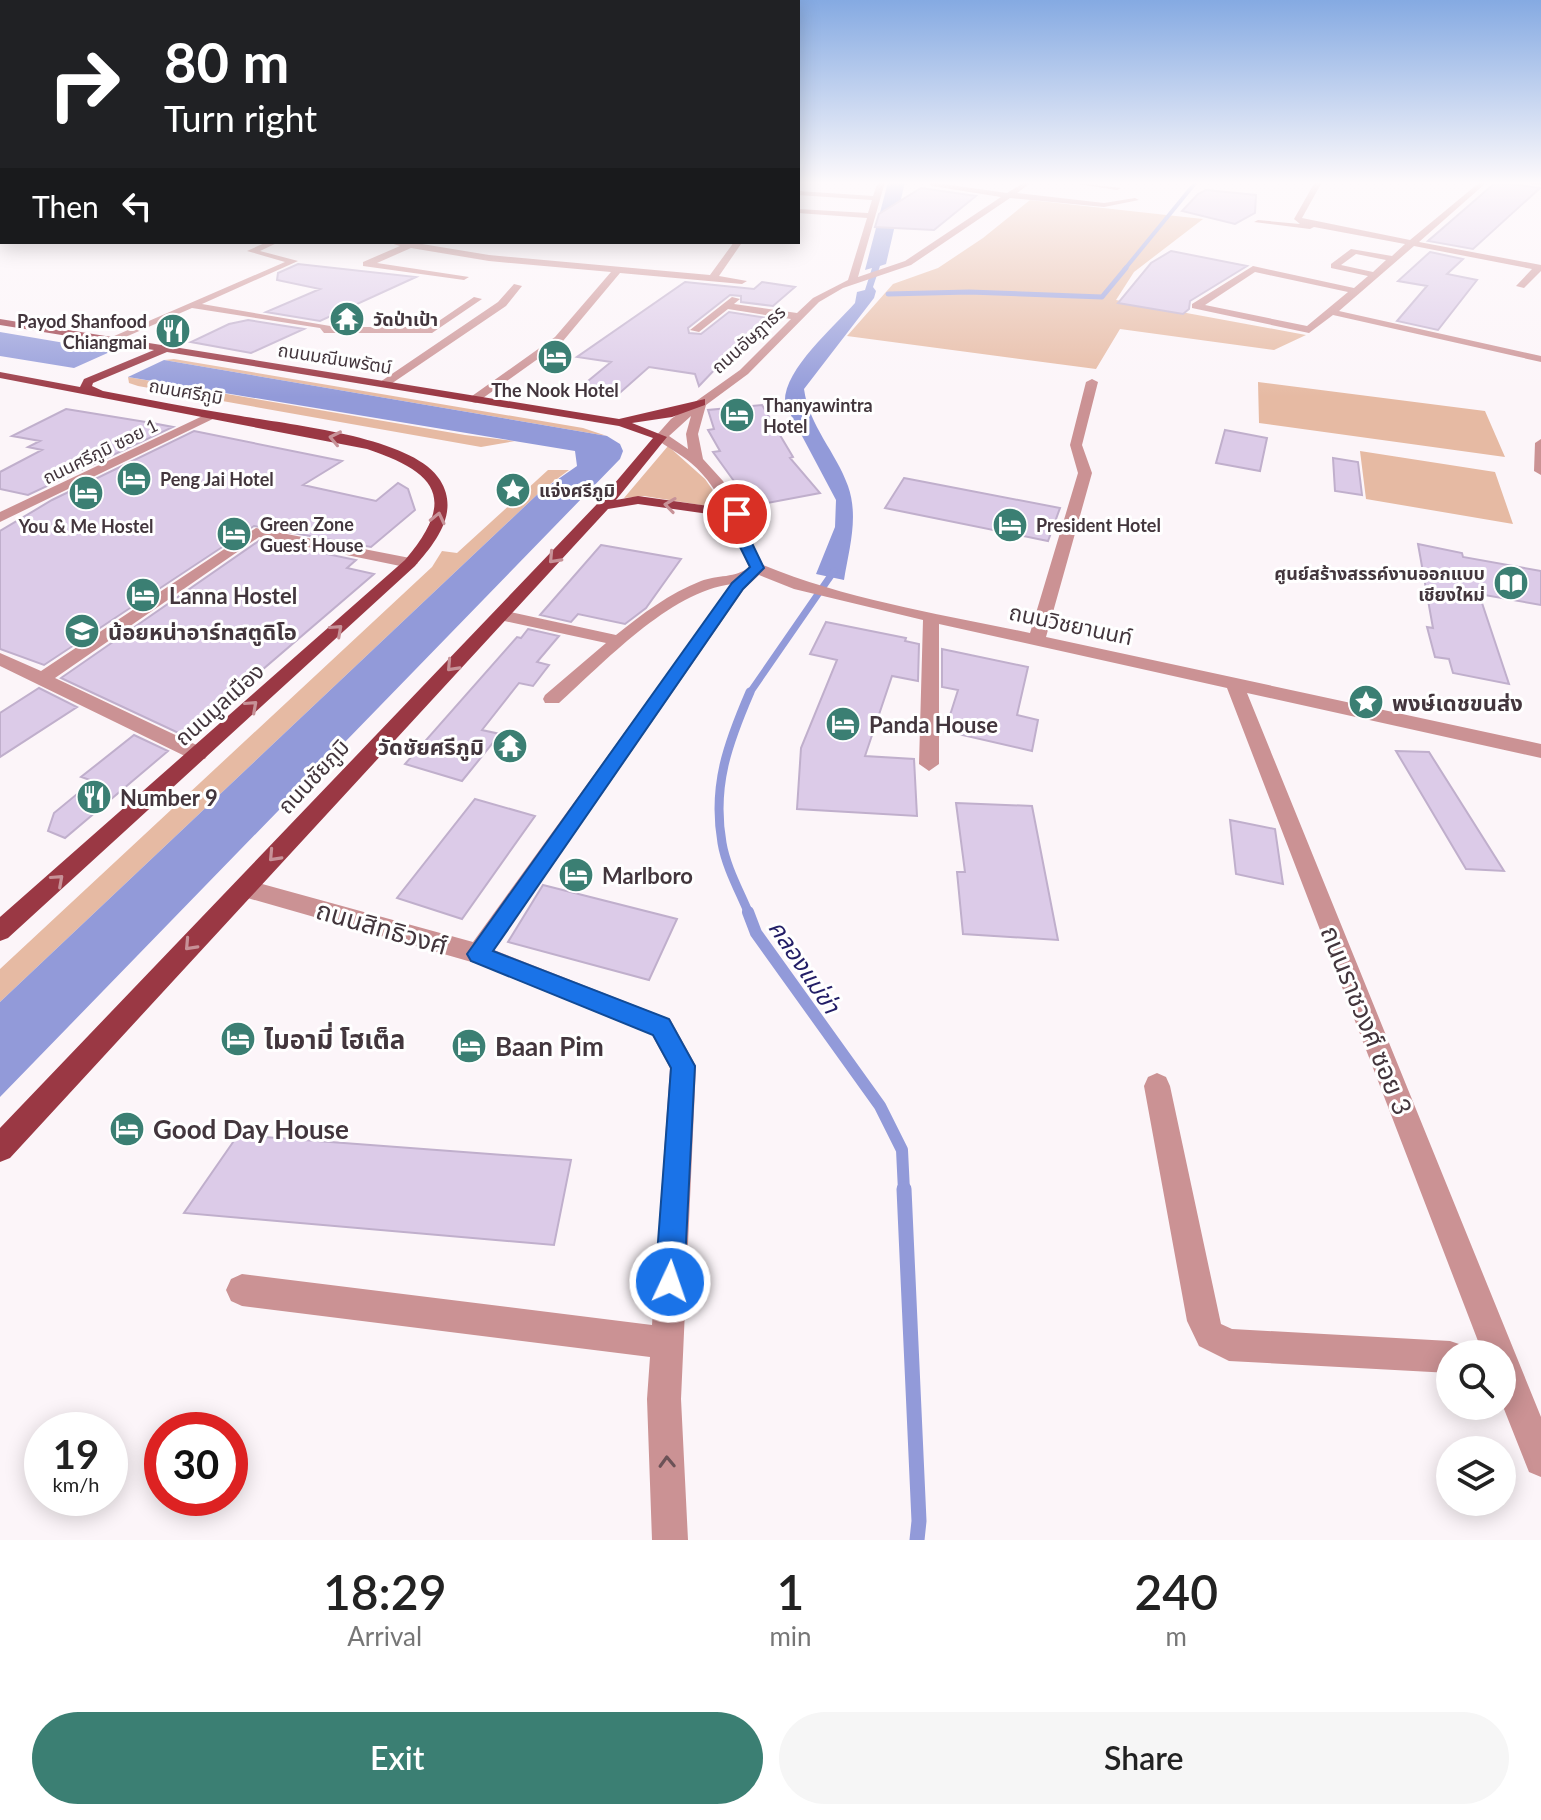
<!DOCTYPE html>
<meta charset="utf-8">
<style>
:root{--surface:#fff;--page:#f6f6f6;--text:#222;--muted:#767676;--accent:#3b7f73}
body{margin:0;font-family:Lato,"Noto Sans Thai",sans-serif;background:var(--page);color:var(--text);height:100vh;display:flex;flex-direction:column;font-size:30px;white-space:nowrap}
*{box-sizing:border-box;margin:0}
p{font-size:26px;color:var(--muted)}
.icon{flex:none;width:44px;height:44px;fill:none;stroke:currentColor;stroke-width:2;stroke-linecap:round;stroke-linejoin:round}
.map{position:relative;height:1540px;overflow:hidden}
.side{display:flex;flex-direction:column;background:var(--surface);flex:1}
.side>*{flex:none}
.top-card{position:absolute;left:0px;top:0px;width:800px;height:244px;box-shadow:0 4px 20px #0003;background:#202124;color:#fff;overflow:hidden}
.tools{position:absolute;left:1436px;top:1340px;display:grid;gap:16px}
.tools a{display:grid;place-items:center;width:80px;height:80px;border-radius:50%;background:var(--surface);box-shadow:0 4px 20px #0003;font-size:40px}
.speed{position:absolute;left:24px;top:1412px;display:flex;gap:16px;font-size:40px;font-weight:700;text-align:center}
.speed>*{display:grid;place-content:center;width:104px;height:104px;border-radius:50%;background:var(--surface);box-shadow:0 4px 20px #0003;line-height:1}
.speed small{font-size:20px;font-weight:400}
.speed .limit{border:12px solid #d22;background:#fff;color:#111}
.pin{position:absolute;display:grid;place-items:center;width:68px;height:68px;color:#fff;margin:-34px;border:4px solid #fff;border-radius:50%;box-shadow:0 2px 8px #0007}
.me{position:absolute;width:88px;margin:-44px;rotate:3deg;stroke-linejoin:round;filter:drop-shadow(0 0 6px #0008)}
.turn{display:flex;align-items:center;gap:28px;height:168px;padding:0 32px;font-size:36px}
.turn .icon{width:104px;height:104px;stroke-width:2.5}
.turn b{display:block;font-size:56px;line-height:68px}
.then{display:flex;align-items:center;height:76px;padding:0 32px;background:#0003;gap:16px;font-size:30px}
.eta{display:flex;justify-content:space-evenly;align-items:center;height:136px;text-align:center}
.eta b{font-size:48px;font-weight:600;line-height:56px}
.action{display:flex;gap:16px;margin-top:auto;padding:16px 32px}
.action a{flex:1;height:92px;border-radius:48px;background:var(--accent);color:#fff;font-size:32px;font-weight:600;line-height:92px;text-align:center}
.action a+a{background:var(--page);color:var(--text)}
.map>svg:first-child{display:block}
.green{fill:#e6baa3}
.water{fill:#929ad9}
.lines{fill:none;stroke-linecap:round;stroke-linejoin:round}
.stream-far5{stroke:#929ad9;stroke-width:4}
.stream-far4{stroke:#929ad9;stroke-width:5}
.stream-far3{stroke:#929ad9;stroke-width:7}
.stream-far2{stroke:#929ad9;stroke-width:9}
.stream-far1{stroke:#929ad9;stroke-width:12}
.stream{stroke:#929ad9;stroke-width:15}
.building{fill:#dccbe8;stroke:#c0afcc;stroke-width:2}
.minor{fill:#cb9294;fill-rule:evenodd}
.major{fill:#9a3844;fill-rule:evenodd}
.oneway{stroke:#c79298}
.oneway2{stroke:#6c5257}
.route{fill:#1a73e8;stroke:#114b97;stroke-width:2}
.labels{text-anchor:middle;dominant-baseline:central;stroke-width:6;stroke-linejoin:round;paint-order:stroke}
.far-poi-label{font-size:18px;font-weight:bold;fill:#43363d;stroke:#fff;text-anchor:start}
.far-street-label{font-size:18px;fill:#43363d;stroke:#fff}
.poi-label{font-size:22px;font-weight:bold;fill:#43363d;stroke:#fff;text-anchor:start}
.street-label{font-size:22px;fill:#43363d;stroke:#fff}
.water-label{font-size:24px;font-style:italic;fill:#221d66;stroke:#fff}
.near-street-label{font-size:26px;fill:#43363d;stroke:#fff}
.near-poi-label{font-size:26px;font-weight:bold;fill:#43363d;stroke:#fff;text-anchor:start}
</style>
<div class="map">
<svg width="1541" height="1540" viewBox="0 0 1541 1540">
<rect width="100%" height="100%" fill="#fcf5f9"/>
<path class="green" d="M1030,200L1203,219L1134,272L1116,300L1306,335L1274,350L1120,329L1096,369L847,336L893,284L938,268L983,238Z
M174,359L583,428L607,436L164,360Z
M128,377L465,435L515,441L481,447L138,386L129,383Z
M1258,382L1485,411L1505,457L1259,423Z
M668,446L705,479L726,509L644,496L624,498Z
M1360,451L1495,472L1513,524L1366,499Z
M548,470H569L541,491L0,1002V969L432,567L442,551L457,553Z"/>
<path class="water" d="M888,182H905L886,264L880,266L873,287L876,291L874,298L804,389C809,426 836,452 848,486C859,517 849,549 844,580L816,574L835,527L836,500L785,404C782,371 833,328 855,303L857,292L865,290L872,268L865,270Z
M0,332L112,351L74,368L0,356Z
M164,360L607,436L620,444L623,451L620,459L0,1097V1002L541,491L577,466L575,451L128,377Z"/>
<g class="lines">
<path class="stream-far5" d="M1124,270L1196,182"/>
<path class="stream-far4" d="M888,294L969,292L1102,297L1126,268"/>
<path class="stream-far3" d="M749,694L834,571"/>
<path class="stream-far2" d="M749,914C740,892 726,867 722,843C712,786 728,743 750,692"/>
<path class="stream-far1" d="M748,912L756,933L880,1106L902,1150L904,1191"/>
<path class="stream" d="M904,1189L919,1521L917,1540"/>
</g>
<path class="building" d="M1496,182L1540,188L1473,249L1428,241Z
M921,188L976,196L934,230L875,227L879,214Z
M1206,190L1256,195L1255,213L1235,224L1182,211L1198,194Z
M1171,251L1247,266L1190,301L1189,309L1183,314L1118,303L1151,263Z
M1430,252L1463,259L1447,274L1477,280L1438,330L1397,321L1427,286L1398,281Z
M298,264L416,277L320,321L266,312L320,289L277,280L278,273Z
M685,282L754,289L762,282L795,287L773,306L741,302V296L730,295L688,328L689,333L701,334L729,312L773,319L742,347H736L699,386L695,374L649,367L614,398L576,391L611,362L577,357Z
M248,320L304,329L251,353L191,342L229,324Z
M762,405L793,457L790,458L820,493L752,506L713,452L720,451L708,430L714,429L708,410Z
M66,409L152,423L173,427L28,495L0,489V472L42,450L28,447L40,441L12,436Z
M1225,430L1267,438L1260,471L1216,463Z
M194,431L342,461L303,485L376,501L398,483L408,489L415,510L371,547L254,526L44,665L0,649V531L52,500Z
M1333,458L1358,462L1362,495L1335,491Z
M904,478L1060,508L1048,541L885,508Z
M260,540L356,560L347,568L374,574L185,736L61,678Z
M1418,544L1462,553L1463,557L1541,571V605L1479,594L1509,684L1453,673L1449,659L1435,657L1427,627L1433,628Z
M601,545L681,559L646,608L625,624L578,614L571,622L540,615Z
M826,622L906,638L905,641L919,644L918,681L892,676L865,756L914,759L917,816L797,809L801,748L837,660L810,654Z
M528,629L559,636L537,662L549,665L533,686L519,683L482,730L500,734L462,781L405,764L517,637L521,638Z
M942,649L1028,667L1017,715L1038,720L1032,751L945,731L958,690L942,687Z
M39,688L77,707L0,757V713Z
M134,735L168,751L65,838L48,831L54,813L93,781L81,777Z
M1396,751L1429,752L1504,871L1466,869Z
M475,799L535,816L462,919L397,898Z
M956,803L1032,806L1058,940L963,934L957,872H965Z
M1230,820L1275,829L1283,884L1236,874Z
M543,885L677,919L649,980L508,942Z
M238,1135L571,1160L554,1245L184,1213Z"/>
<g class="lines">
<path class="minor" d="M878,182H885L858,277L905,261L1001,197L932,186L929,182L1007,193L1025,182H1032L1017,193L1104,203L1135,198L1139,200L1104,207L1010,198L911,265L843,288L819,302L748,374L706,405L698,434L703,459L723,481L744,514L750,539L763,565C848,600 940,614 1030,633L1078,473L1070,445L1086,382L1092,379L1098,382L1082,445L1092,473L1046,637L1541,744V758L1247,693L1541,1417V1477L1529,1472L1502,1404V1354H1483L1227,688L939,624V764L929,771L919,764L923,620L794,589L759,575L744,589L494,950L670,1019L696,1066L681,1399L688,1540H652L647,1399L650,1357L242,1306L231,1301L226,1290L231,1279L242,1274L652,1325L670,1068L652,1035L475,963L244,897L236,894L233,888L236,882L244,879L473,942L732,584C669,592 604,663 559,703H545L543,699L545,695L606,643L495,619L493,615L501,610L616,635C642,614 670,593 701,581C716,575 737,578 749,567C731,529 725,492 691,463C680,453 665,447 655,437L671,419L740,370L791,319L728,309L699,332L690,330L732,297L740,299L734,304L797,313L813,298L848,280L867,218L798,213V209L868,213L872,200L798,195V191L873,196ZM691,416L686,434L688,449L669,436Z
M1065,182L1121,188L1117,190Z
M1315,182H1322L1302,218L1410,240L1480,182H1487L1419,242L1541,265V271L1524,288L1516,286L1532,269L1414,246L1339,311L1541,356V362L1333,315L1309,333L1192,308V304L1253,266L1354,288L1368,276L1331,268V264L1351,249L1392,256L1405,244L1314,227L1310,229L1254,222L1258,220L1300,224L1294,219ZM1356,254L1386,260L1373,272L1341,265ZM1255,272L1348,292L1307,326L1205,305Z
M1529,182H1541V185L1530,184Z
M0,194H2V198H0Z
M267,242H279L260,251L298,261L202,304L336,327H430L474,297L482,299L432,333H324L320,328L192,308L114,342L105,340L285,262L247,251Z
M387,242H410L489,255L710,275L734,242H739L741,244L719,276L747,281L742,284L620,273L563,341L476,403L472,402V396L555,337L611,272L489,261L411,248L377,263L469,277L464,280L363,266V262L400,246Z
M514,284L522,286L506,306L388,386H380V382L498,302Z
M211,412L221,415L0,522V512Z
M1541,439V475L1534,471L1535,443Z
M256,528L410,558L418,563L410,568L259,537L55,678L205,749L208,754L205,759H191L0,666V653L41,671Z
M1157,1073L1166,1077L1170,1086L1221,1324L1232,1329L1450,1341L1462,1345L1465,1354H1450V1373L1229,1361L1199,1346L1187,1321L1144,1086L1148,1077Z"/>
<path class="major" d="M0,319L619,419L705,399V405L672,417L632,423L667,437L616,500L638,496L737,510L744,514L737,518L638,504L608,509L10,1158L0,1162V1128L598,503L653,438L619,426L167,352L93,383L92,386L103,391C147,399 191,408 235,415C284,424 414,436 440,480C460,512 436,542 415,566L8,938L0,941V917L405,560C458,498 436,472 367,449L0,378V372L80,387L84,379L154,350L0,325Z"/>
</g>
<defs><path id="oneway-chevron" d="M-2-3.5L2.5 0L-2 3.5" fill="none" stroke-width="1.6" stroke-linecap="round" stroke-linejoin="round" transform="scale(2)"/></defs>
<g class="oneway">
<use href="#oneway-chevron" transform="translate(335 438) rotate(-168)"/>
<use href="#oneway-chevron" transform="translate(670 505) rotate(-172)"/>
<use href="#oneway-chevron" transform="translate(438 518) rotate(-77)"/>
<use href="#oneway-chevron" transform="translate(554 558) rotate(133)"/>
<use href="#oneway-chevron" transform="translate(337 630) rotate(-42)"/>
<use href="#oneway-chevron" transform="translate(452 666) rotate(133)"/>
<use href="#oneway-chevron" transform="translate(252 706) rotate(-42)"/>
<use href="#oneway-chevron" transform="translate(274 856) rotate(133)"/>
<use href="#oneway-chevron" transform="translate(58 880) rotate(-42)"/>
<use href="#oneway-chevron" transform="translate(190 945) rotate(133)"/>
</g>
<use class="oneway2" href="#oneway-chevron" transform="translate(667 1462) rotate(-92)"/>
<linearGradient id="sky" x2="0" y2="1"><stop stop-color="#85aae2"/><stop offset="0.46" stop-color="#fefafc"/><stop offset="1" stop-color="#fefafc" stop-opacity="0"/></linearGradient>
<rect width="1541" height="397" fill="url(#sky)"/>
<path class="route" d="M737,510L743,514L750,539L764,568L743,589L493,951L669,1019L695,1066L684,1282L680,1292L670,1296L660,1292L655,1282L671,1068L653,1035L471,961L467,954L732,583L750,567L736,539L730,514Z"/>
<defs>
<symbol id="temple-disc" viewBox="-11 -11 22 22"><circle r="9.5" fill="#3b7f73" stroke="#fff"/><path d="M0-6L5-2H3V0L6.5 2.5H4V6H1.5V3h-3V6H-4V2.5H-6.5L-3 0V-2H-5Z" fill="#fff"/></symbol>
<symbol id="restaurant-disc" viewBox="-11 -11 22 22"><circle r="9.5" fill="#3b7f73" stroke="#fff"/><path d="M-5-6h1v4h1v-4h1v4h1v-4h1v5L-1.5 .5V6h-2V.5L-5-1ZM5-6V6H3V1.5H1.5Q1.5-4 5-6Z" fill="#fff"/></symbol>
<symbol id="hotel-disc" viewBox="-11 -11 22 22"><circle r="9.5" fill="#3b7f73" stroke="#fff"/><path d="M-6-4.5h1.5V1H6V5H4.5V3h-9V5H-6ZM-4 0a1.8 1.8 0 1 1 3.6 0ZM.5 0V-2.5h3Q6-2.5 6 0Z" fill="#fff"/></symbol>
<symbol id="sight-disc" viewBox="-11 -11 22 22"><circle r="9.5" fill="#3b7f73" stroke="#fff"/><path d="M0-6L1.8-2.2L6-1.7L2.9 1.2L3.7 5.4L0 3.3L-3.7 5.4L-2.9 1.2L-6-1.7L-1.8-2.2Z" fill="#fff"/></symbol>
<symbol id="library-disc" viewBox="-11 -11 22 22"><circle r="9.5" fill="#3b7f73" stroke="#fff"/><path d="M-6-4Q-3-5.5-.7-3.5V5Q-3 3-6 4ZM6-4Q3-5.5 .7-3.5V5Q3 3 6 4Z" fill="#fff"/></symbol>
<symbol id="school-disc" viewBox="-11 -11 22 22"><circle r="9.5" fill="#3b7f73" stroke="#fff"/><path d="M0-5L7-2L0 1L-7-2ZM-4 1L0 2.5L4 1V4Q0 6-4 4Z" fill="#fff"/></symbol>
</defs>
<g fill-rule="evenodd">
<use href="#temple-disc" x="327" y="299" width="40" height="40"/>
<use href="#restaurant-disc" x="153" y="311" width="40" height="40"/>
<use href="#hotel-disc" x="535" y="337" width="40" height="40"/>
<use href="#hotel-disc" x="717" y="395" width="40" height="40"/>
<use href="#hotel-disc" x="114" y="459" width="40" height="40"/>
<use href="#sight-disc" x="493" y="470" width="40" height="40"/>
<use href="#hotel-disc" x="66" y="473" width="40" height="40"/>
<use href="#hotel-disc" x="990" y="505" width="40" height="40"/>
<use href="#hotel-disc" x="214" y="514" width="40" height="40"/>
<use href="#library-disc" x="1491" y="563" width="40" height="40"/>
<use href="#hotel-disc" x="123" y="575" width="40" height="40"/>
<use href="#school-disc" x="62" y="611" width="40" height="40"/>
<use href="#sight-disc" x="1346" y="682" width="40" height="40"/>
<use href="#hotel-disc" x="823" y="704" width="40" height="40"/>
<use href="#temple-disc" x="490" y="726" width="40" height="40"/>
<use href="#restaurant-disc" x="74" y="777" width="40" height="40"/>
<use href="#hotel-disc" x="556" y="855" width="40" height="40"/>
<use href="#hotel-disc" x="218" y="1019" width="40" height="40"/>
<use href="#hotel-disc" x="449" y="1026" width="40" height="40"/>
<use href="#hotel-disc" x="107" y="1109" width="40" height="40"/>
</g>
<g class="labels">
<g class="far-poi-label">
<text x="373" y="319">วัดป่าเป้า</text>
<text x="147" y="321" text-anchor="end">Payod Shanfood<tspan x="147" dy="21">Chiangmai</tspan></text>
<text x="555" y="390" text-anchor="middle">The Nook Hotel</text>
<text x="763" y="405">Thanyawintra<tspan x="763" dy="21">Hotel</tspan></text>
<text x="160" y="479">Peng Jai Hotel</text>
<text x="539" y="490">แจ่งศรีภูมิ</text>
<text x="260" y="524">Green Zone<tspan x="260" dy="21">Guest House</tspan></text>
<text x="1036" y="525">President Hotel</text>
<text x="86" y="526" text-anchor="middle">You &amp; Me Hostel</text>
<text x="1485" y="573" text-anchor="end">ศูนย์สร้างสรรค์งานออกแบบ<tspan x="1485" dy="21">เชียงใหม่</tspan></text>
</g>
<g class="far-street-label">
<text transform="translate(748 339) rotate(-42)">ถนนอัษฎาธร</text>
<text transform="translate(335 358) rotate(9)">ถนนมณีนพรัตน์</text>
<text transform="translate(186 391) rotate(10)">ถนนศรีภูมิ</text>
<text transform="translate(100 451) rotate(-26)">ถนนศรีภูมิ ซอย 1</text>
</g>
<g class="poi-label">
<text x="169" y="595">Lanna Hostel</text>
<text x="108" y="631">น้อยหน่าอาร์ทสตูดิโอ</text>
<text x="1392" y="702">พงษ์เดชขนส่ง</text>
<text x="869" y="724">Panda House</text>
<text x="484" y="746" text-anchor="end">วัดชัยศรีภูมิ</text>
<text x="120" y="797">Number 9</text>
<text x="602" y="875">Marlboro</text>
</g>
<g class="street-label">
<text transform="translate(1071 624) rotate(12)">ถนนวิชยานนท์</text>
<text transform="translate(219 704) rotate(-42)">ถนนมูลเมือง</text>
<text transform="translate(313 776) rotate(-47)">ถนนชัยภูมิ</text>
</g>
<g class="water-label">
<text transform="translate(805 966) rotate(56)">คลองแม่ข่า</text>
</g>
<g class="near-street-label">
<text transform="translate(382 927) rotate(16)">ถนนสิทธิวงศ์</text>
<text transform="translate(1367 1020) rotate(68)">ถนนราชวงศ์ ซอย 3</text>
</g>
<g class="near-poi-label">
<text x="264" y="1039">ไมอามี่ โฮเต็ล</text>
<text x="495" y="1046">Baan Pim</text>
<text x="153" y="1129">Good Day House</text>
</g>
</g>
</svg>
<div class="tools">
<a><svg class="icon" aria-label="search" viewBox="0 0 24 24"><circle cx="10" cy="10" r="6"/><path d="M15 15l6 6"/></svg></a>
<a><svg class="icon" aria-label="layers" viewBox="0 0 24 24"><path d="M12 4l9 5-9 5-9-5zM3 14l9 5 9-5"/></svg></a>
</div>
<div class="speed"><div>19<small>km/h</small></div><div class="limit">30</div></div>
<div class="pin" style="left:737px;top:514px;background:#d93025"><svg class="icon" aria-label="arrive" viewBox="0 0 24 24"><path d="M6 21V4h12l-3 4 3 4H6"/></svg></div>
<svg class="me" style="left:670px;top:1282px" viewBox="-20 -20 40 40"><circle r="17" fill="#1a73e8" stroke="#fff" stroke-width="3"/><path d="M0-11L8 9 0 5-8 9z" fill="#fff"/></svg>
<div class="top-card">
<div class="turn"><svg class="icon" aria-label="right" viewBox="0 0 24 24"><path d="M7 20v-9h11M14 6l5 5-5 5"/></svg><div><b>80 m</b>Turn right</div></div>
<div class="then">Then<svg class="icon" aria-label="left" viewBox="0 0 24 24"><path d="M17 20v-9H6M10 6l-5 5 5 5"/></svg></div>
</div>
</div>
<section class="side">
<div class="eta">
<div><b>18:29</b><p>Arrival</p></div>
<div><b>1</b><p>min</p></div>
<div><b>240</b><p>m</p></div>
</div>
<div class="action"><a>Exit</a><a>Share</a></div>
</section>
